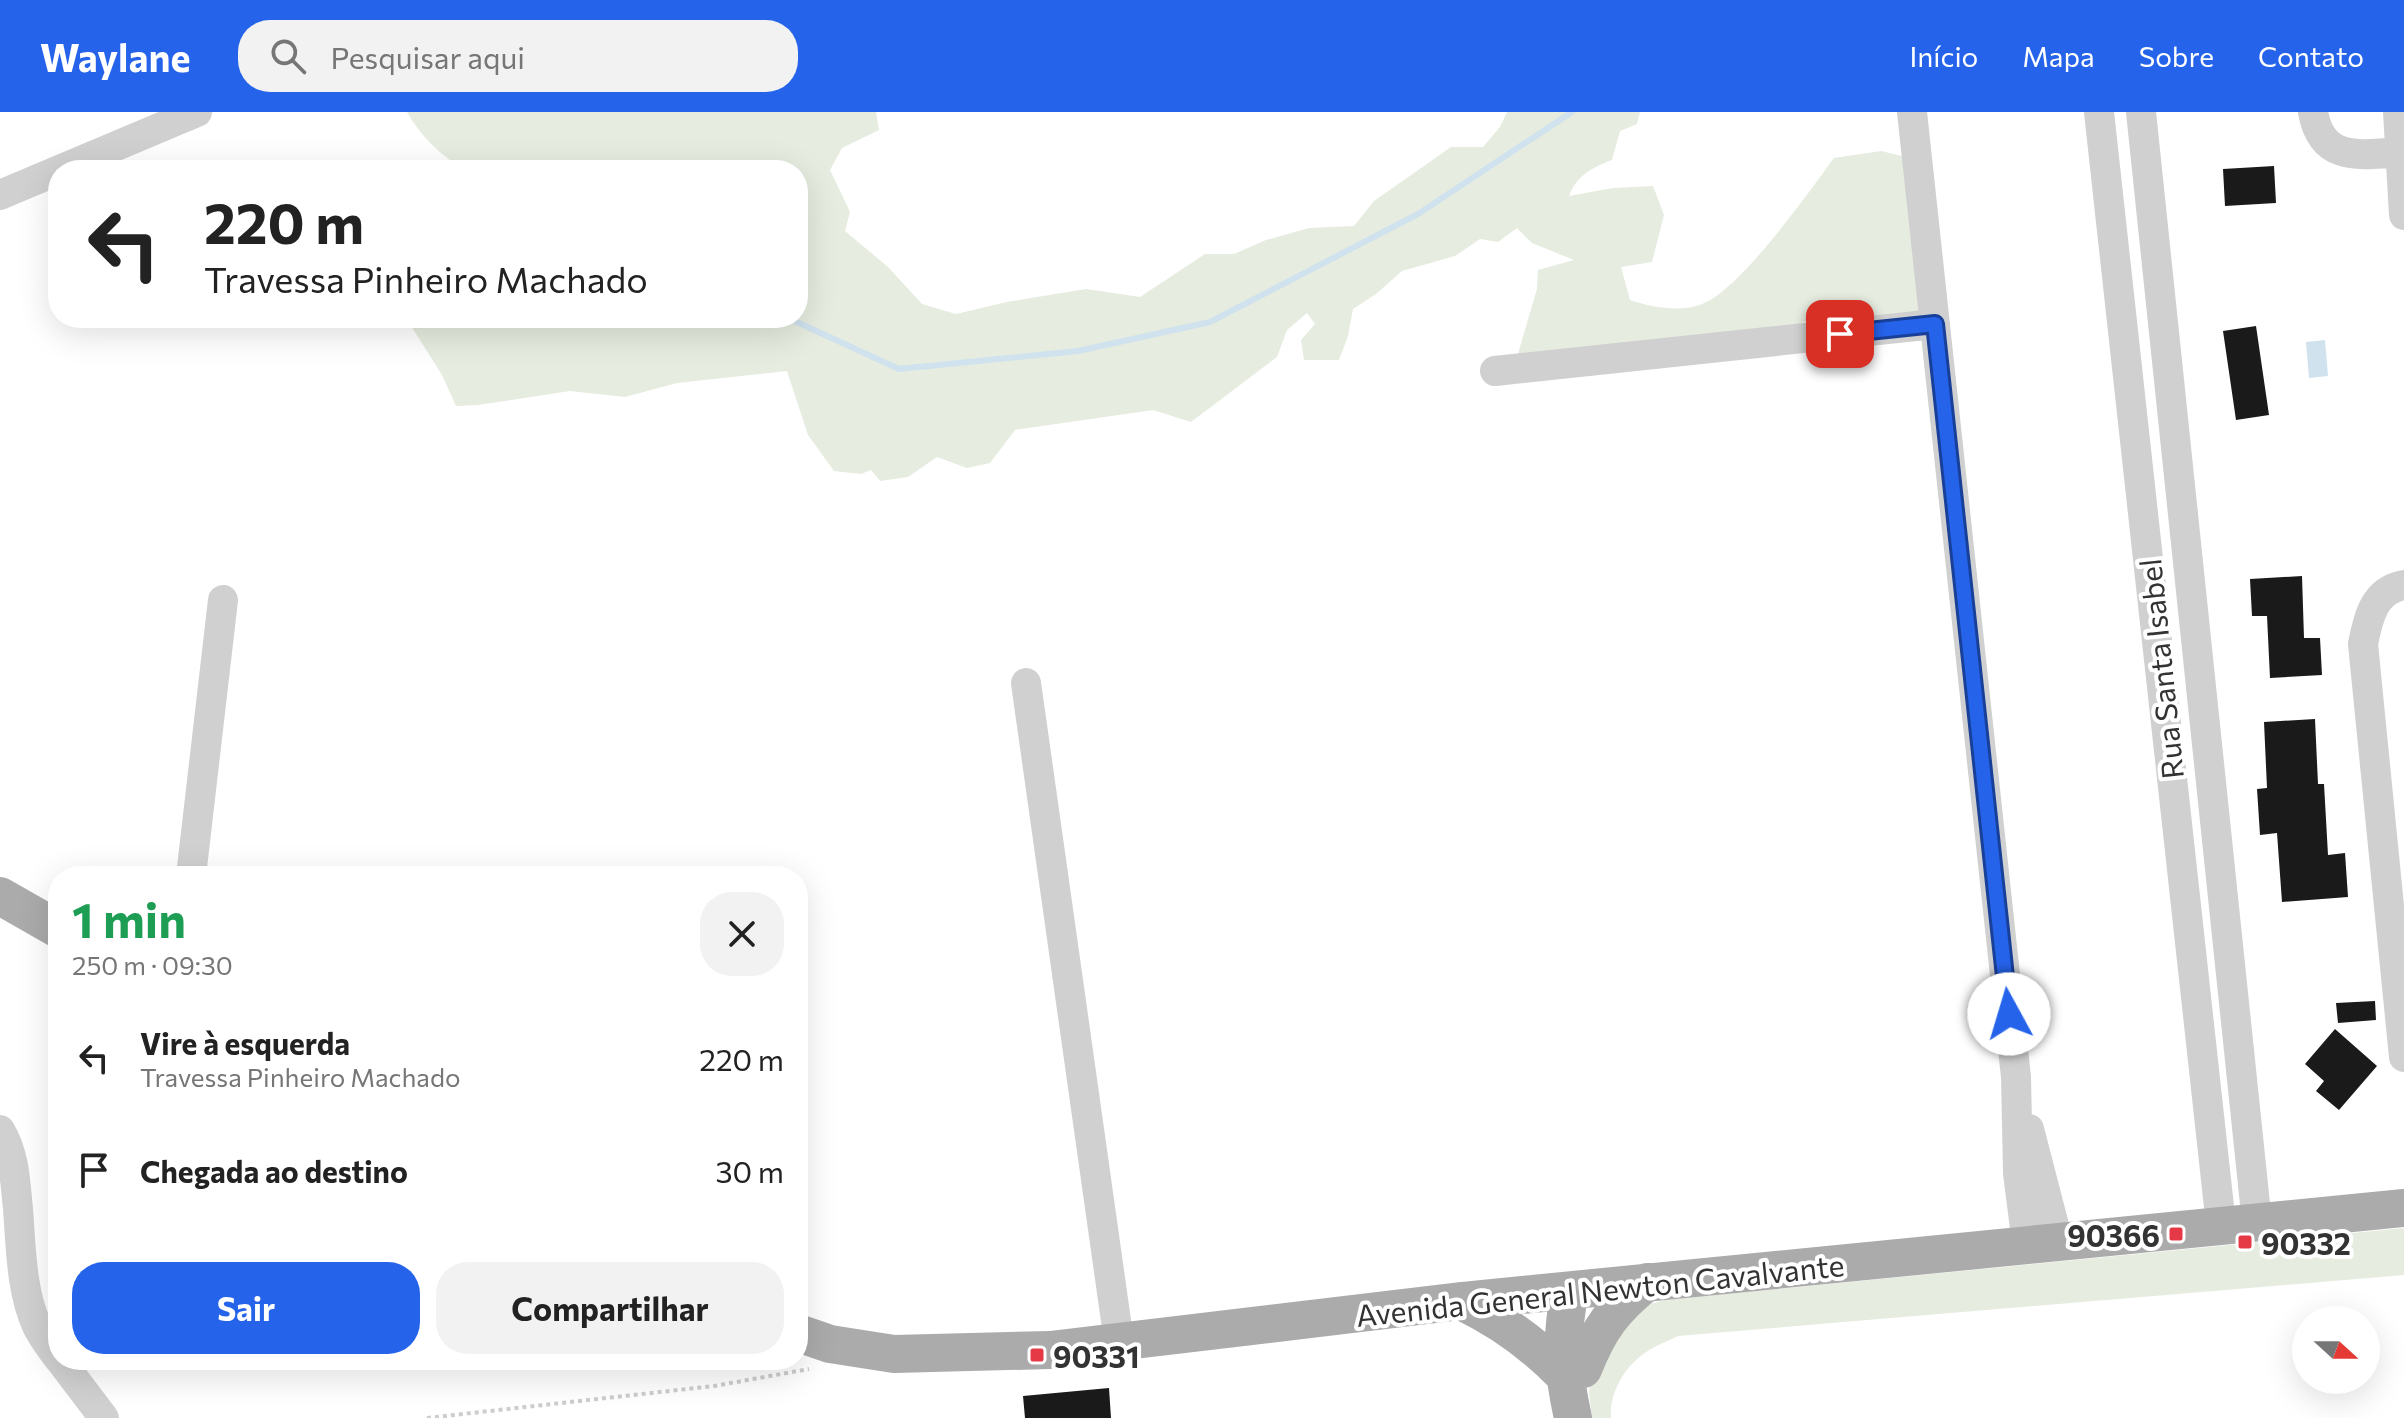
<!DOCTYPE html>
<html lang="pt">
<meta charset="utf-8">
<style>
:root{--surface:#fff;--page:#f2f2f2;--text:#222;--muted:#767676;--accent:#2563eb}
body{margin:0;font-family:Commissioner,sans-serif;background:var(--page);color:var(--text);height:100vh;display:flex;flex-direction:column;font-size:30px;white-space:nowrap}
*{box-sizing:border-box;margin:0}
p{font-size:26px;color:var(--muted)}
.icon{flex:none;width:44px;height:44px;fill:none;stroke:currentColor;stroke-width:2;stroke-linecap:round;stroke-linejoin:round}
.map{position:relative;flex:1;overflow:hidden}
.side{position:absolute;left:48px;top:754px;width:760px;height:504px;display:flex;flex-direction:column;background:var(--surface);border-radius:32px;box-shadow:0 8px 32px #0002}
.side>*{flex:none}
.guide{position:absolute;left:48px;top:48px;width:760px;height:168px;border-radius:32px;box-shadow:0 8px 32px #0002;background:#fff;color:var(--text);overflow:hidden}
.needle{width:52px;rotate:111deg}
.fabs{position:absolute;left:2292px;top:1194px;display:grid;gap:16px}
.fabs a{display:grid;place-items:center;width:88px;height:88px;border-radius:50%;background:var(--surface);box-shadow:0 8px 32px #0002;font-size:40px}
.pin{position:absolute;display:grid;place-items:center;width:68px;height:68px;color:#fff;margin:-34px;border-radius:16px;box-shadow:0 4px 12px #0006}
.me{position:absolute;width:88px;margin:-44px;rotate:354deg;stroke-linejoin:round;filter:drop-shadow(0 0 6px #0008)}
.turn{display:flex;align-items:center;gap:28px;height:168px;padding:0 24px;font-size:36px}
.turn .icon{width:104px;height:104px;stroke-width:2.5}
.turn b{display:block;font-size:56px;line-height:68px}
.round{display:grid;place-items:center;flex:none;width:84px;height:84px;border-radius:32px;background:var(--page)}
.summary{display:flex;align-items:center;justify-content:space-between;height:136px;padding:0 24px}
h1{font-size:48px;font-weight:700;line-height:60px;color:#1e9e55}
.button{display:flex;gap:16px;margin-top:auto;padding:16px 24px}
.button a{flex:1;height:92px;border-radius:32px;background:var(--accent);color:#fff;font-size:32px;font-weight:700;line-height:92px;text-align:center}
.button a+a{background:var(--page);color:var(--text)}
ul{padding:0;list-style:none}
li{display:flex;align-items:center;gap:24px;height:112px;padding:0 24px}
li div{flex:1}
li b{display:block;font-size:30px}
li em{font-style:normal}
header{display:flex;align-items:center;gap:48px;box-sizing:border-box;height:112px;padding:0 40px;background:var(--accent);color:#fff}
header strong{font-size:38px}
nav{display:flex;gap:44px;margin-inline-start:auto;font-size:28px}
.search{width:560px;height:72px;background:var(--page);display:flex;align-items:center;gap:20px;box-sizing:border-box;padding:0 28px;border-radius:32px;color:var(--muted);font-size:30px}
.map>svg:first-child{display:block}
.green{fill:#e6ecdf}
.water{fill:#cfe2ee}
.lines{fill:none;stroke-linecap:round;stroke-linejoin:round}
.stream{stroke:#cfe2ee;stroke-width:6}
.building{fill:#1a1a1a}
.path{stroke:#cdcdcd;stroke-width:4;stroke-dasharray:4 4;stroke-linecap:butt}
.minor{stroke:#d0d0d0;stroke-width:30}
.major{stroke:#ababab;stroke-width:38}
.route-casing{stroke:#184099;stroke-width:20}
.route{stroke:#2563eb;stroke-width:14}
.poi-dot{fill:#e63946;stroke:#fff;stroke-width:3}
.labels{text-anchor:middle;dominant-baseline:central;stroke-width:8;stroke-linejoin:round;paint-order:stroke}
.street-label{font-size:30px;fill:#333;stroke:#fff}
.poi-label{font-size:30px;font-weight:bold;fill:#333;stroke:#fff;text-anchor:start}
</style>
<header>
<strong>Waylane</strong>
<div class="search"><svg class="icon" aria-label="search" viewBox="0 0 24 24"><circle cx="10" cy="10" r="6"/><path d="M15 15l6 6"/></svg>Pesquisar aqui</div>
<nav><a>Início</a><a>Mapa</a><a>Sobre</a><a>Contato</a></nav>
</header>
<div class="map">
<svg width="2404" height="1306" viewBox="0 0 2404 1306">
<rect width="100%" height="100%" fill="#fff"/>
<path class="green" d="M407,0H876L879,18L842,36L830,58L850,100L845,119L888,155L922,192L956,202L1007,190L1086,177L1140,185L1205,142H1234L1266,128L1309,116L1354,114L1374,89L1451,35H1483L1500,15L1507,0H1640L1637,12L1620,19L1612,48C1593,55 1576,64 1569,84L1613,76L1653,74L1664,103L1652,150L1621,155L1630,188C1651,195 1680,201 1702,192C1739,179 1809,80 1834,46L1881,39L1910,46L1923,203L1816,204L1787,218L1517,245L1537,177L1538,158L1574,148L1532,131L1517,116L1498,130L1480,127L1455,144L1402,159L1376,182L1353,197L1348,224L1339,248H1304L1301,228L1315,212L1307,201L1287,218L1277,245L1191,310L1153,298L1015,318L990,351L967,356L937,345L908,365L880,369L871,358L861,362L834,359L808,323L787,259L677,271L625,285L570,279L478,293L456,294L442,263L406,206H798V58H464C441,43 420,24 407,0Z
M2404,1116V1163L1678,1224C1666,1230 1652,1235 1642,1243C1623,1257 1609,1283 1611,1306H1592L1589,1281L1592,1258L1643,1194L1665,1188Z"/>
<path class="water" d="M2325,228L2328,264L2309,266L2306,230Z"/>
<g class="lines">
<path class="stream" d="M788,206L899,257L1078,239L1210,210L1418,102L1572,0"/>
</g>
<path class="building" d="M2274,54L2276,91L2225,94L2223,57Z
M2256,214L2269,303L2236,308L2223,219Z
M2302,464L2304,526H2320L2322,563L2270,566L2267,504H2252L2250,467Z
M2315,607L2318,672H2324L2328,743L2345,741L2348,785L2282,790L2277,721L2260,723L2257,677L2267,676L2264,610Z
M2375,889L2376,908L2338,911L2336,891Z
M2335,917L2377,954L2339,998L2316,979L2324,969L2305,952Z
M1109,1276L1111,1306H1025L1023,1284Z"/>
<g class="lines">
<path class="path" d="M427,1306L714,1274L809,1257"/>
<path class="minor" d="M1912,0L2016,965L2018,1061L2027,1132
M2099,0L2221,1113
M2141,0L2257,1111
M2313,0C2322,50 2359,43 2400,40
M2398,0L2404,103
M0,83L197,0
M1495,259L1935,212
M2404,473C2374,478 2368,506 2363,532L2404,945
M1026,571L1119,1230
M191,764L223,488
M2029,1017L2058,1129
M0,1018C15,1043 15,1069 18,1097C21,1135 21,1179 37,1214C43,1226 51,1236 58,1246
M60,1248L104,1306"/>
<path class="major" d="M0,784L58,817
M1570,1180C1560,1225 1563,1261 1573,1306
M1461,1189C1501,1208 1533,1231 1564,1263
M798,1221L830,1232L894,1242L1050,1238L1461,1189L2404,1096
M1583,1257C1599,1217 1613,1197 1647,1170"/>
</g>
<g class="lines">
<defs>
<path id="route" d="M1840,222L1935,212L2009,902"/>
</defs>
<use href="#route" class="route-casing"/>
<use href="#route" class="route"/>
</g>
<g class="poi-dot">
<rect x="2168" y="1114" width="16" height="16" rx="4"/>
<rect x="2237" y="1122" width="16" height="16" rx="4"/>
<rect x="1029" y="1235" width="16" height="16" rx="4"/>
</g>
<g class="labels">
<g class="street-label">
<text transform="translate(2160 557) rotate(-96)">Rua Santa Isabel</text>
<text transform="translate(1600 1177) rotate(-6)">Avenida General Newton Cavalvante</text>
</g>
<g class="poi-label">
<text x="2160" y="1122" text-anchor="end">90366</text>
<text x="2261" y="1130">90332</text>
<text x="1053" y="1243">90331</text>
</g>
</g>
</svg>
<div class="fabs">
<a><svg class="needle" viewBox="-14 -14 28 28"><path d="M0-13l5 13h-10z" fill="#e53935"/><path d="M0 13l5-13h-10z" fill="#767676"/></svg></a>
</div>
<div class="pin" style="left:1840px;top:222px;background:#d93025"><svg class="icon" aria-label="arrive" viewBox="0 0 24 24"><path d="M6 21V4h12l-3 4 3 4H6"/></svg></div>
<svg class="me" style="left:2009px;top:902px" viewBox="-20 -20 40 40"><circle r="19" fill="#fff"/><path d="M0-13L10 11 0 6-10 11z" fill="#2563eb"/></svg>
<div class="guide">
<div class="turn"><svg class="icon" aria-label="left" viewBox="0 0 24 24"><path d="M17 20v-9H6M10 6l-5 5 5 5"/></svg><div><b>220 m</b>Travessa Pinheiro Machado</div></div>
</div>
<section class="side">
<div class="summary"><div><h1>1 min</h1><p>250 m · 09:30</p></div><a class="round"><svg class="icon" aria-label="close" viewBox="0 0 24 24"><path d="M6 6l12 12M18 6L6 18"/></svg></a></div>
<ul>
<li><svg class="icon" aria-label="left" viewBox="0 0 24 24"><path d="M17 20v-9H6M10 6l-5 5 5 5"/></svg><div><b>Vire à esquerda</b><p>Travessa Pinheiro Machado</p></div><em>220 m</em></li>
<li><svg class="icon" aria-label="arrive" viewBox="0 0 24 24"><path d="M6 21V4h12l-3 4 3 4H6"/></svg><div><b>Chegada ao destino</b></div><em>30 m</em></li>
</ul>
<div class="button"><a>Sair</a><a>Compartilhar</a></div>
</section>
</div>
